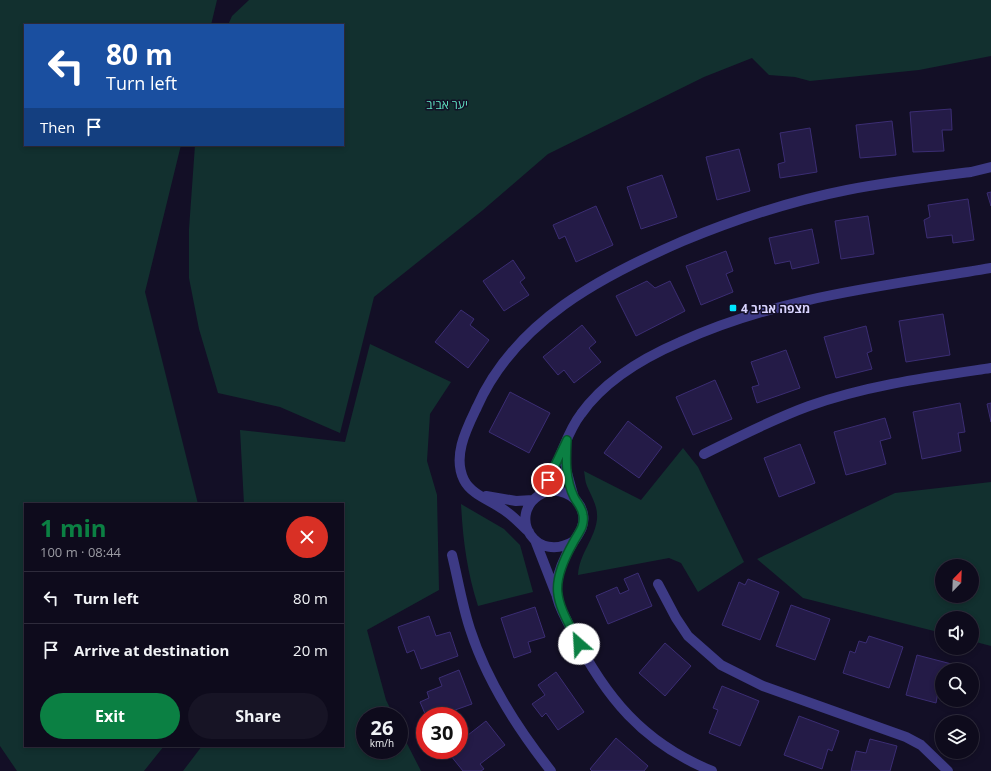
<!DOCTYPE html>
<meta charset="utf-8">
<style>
:root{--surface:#0e0b1c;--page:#171425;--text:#f1f3f6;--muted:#9b9ba3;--line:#2e2b3b;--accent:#0b8043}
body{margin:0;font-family:"Open Sans","Noto Sans Hebrew",sans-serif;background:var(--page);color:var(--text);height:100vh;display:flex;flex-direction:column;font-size:15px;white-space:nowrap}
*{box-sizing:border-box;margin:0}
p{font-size:13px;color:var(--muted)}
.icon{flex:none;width:22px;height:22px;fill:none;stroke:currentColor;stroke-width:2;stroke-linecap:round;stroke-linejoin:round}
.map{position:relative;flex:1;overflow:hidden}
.details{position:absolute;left:24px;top:503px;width:320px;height:244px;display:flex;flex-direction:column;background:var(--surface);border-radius:0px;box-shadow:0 2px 6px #0003,0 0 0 1px var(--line)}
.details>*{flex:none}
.guide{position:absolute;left:24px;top:24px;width:320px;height:122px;border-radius:0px;box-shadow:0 2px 6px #0003,0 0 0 1px var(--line);background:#1a4fa0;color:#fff;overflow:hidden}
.needle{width:26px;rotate:23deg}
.buttons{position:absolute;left:935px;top:559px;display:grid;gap:8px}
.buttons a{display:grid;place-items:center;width:44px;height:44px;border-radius:50%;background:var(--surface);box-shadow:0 2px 6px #0003,0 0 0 1px var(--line);font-size:20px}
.speed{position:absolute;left:356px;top:707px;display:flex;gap:8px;font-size:20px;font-weight:700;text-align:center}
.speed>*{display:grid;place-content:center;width:52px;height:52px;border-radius:50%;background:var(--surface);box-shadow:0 2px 6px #0003,0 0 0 1px var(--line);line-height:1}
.speed small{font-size:10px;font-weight:400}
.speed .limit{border:6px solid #d22;background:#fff;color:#111}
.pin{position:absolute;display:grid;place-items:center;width:34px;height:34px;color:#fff;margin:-17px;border:2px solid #fff;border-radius:50%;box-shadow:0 1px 4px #0007}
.me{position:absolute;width:44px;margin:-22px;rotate:334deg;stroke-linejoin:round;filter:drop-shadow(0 0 3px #0008)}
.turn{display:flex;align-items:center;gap:14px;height:84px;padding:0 16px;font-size:18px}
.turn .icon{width:52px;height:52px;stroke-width:2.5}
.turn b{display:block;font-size:28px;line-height:34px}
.then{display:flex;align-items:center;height:38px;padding:0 16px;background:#0003;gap:8px;font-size:15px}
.round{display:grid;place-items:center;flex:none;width:42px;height:42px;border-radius:21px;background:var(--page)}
.overview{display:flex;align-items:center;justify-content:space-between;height:68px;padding:0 16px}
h1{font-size:24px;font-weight:700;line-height:30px;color:var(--accent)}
.action{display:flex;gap:8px;margin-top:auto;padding:8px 16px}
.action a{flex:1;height:46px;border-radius:24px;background:var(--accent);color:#fff;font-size:16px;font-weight:700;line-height:46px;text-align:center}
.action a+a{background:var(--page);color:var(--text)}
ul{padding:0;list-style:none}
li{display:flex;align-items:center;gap:12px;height:52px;padding:0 16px;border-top:1px solid var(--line)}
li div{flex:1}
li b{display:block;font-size:15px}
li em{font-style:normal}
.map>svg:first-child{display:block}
.green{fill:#12302f;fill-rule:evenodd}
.building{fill:#241b47;stroke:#3b2d73}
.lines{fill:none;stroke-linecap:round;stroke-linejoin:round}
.minor{stroke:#3d3a85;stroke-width:10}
.route-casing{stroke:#07532c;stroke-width:10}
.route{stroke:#0b8043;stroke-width:7}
.poi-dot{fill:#00e5ff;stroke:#130f26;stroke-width:1.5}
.labels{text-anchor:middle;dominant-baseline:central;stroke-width:3;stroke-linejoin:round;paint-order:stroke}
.park-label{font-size:12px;fill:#5fe0c0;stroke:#130f26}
.poi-label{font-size:12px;font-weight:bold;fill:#d9d4ff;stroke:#130f26;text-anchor:start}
</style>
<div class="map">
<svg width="991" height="771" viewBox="0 0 991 771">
<rect width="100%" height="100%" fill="#130f26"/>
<path class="green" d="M0,0H217L211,25H25V145H181L145,292L198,504H25V746H164L144,771H17L0,746Z
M249,0H991V56L919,70L810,81L795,77L769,75L752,58L704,77L548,154L483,210L374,297L340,433L280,407L218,393L199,329L189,278V229L195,145H343V25H228L232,16Z
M370,344L451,382L430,414L427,461L437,495L439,590L367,630L386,700L394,716H365V750H399V728L421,771H183L202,746H343V504H244L240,430L345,442Z
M683,448L698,467L744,562L698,592L681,563L669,558L578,575C579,554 595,539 597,519C598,506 592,498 587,486C585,482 585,476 584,471L641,500Z
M991,482V646L972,641V618H942V633L803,598L757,559L895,493ZM942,566H972V596H942Z
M461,504L504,529L520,545L533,592L478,606C467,571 463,541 461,504Z"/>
<path class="building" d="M951,109L952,130H942L944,151L913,152L910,112Z
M892,121L896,155L860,158L856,125Z
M810,128L817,172L780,178L778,164L785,162L780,133Z
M739,149L750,191L717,200L706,157Z
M662,175L677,217L641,229L627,187Z
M991,192V206L987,193Z
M968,199L974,240L953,243L952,235L927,238L924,220L930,217L928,205Z
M596,206L613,245L576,262L565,236L559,239L553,225Z
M868,216L874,254L841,259L835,221Z
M812,229L819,263L792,269L790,261L775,264L769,238Z
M726,251L733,271L726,274L733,292L701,305L686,266Z
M513,260L525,278L520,282L529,295L504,311L483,281Z
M647,281L655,288L670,281L685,311L636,336L616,296Z
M461,310L474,319L470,325L489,340L468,368L435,342Z
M943,314L950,355L906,362L899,321Z
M582,325L596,342L589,348L601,362L574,383L564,370L558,375L543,357Z
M866,326L872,351L867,353L872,369L836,378L824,337Z
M786,350L800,388L757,403L752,387L759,385L751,362Z
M715,380L732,419L693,435L676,397Z
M510,392L550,413L529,453L489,432Z
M960,403L965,432L958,433L961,451L922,459L913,412Z
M991,403V422L987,404Z
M885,418L891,438L880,441L886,464L846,475L834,432Z
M628,421L662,447L639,478L604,453Z
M800,444L815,483L779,497L764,458Z
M638,573L652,606L608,624L596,596L617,587L620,594L629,590L624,579Z
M748,579L779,592L760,640L722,625L739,582L745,585Z
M791,605L830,619L815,660L776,646Z
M535,607L545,637L528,642L531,652L514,658L501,618Z
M429,616L436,636L450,632L458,656L421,669L414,650L407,653L398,627Z
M869,636L903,647L889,688L843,673L850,651L855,653L859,641L866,643Z
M665,643L691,666L665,696L639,673Z
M917,655L963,667V670H942V693L938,692L936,703L906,695Z
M459,670L472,704L438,716H426L420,702L429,698L427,692L442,686L439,678Z
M556,672L584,712L558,730L546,713L542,717L532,704L545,695L538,685Z
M722,686L759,701L740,746L709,733L718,710L713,708Z
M799,716L839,731L832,751L828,749L822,769L784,755Z
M486,721L505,745L480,764L484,769L481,771H463L447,751L459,750V742Z
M616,738L648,766L644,771H592L590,769Z
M870,739L897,746L890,771H851L856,751L866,753Z"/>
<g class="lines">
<path class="minor" d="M566,446V469L574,498
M704,454C738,437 773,419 809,406C868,385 930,377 991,368
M539,495C546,483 552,472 558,460C565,445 570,428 581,414C605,380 643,358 680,342C778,297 885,286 991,268
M486,496L516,501L533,500
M529,532C520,524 512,514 501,508C489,500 471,494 464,480C452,456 467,428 477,407C515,321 602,276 683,241C736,219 791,201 847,190C888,182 930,177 971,172L991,167
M535,540L556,594
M574,541C536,564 508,517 538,496C555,484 579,494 583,514C585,525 580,532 574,541C565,555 556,575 556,592C557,605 567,620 572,631C605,697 643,743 712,771
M452,555C458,579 462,605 470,629C487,682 517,728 551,771
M658,584L676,618L688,636L721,665L763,686L906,737L921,745L948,771"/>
</g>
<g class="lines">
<defs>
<path id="route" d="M548,480L567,440C566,459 565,479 574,497C577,503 582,507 583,515C585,527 578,533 573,543C547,589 557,601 579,644"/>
</defs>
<use href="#route" class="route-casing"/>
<use href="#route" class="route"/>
</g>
<rect class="poi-dot" x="729" y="304" width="8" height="8" rx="2"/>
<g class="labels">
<g class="park-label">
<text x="447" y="104">יער אביב</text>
</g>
<g class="poi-label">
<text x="741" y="308">מצפה אביב 4</text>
</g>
</g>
</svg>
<div class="buttons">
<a><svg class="needle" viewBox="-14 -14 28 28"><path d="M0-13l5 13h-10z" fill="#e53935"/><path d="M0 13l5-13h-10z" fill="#9b9ba3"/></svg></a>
<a><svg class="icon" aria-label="sound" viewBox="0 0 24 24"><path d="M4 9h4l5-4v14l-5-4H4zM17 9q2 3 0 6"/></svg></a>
<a><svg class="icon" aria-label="search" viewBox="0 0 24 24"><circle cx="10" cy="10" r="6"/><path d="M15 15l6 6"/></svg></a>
<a><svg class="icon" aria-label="layers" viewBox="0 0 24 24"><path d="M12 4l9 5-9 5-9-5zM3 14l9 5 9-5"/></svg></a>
</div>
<div class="speed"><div>26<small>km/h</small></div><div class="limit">30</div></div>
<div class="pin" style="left:548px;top:480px;background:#d93025"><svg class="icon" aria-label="arrive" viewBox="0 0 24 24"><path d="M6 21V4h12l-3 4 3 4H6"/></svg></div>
<svg class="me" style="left:579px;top:644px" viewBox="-20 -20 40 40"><circle r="19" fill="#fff"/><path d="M0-13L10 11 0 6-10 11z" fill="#0b8043"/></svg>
<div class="guide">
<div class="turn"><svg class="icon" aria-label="left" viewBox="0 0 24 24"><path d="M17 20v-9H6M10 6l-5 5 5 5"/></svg><div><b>80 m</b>Turn left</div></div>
<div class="then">Then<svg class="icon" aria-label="arrive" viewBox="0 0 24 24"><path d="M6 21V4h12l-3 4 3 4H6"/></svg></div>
</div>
<section class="details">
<div class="overview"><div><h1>1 min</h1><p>100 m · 08:44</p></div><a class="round" style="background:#d93025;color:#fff"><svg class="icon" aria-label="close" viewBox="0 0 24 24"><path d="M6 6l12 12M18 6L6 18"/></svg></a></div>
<ul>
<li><svg class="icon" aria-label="left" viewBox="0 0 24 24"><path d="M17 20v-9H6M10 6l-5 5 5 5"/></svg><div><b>Turn left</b></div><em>80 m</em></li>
<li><svg class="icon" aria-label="arrive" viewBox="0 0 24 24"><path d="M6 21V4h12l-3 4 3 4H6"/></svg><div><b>Arrive at destination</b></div><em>20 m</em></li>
</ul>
<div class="action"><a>Exit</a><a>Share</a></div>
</section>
</div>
